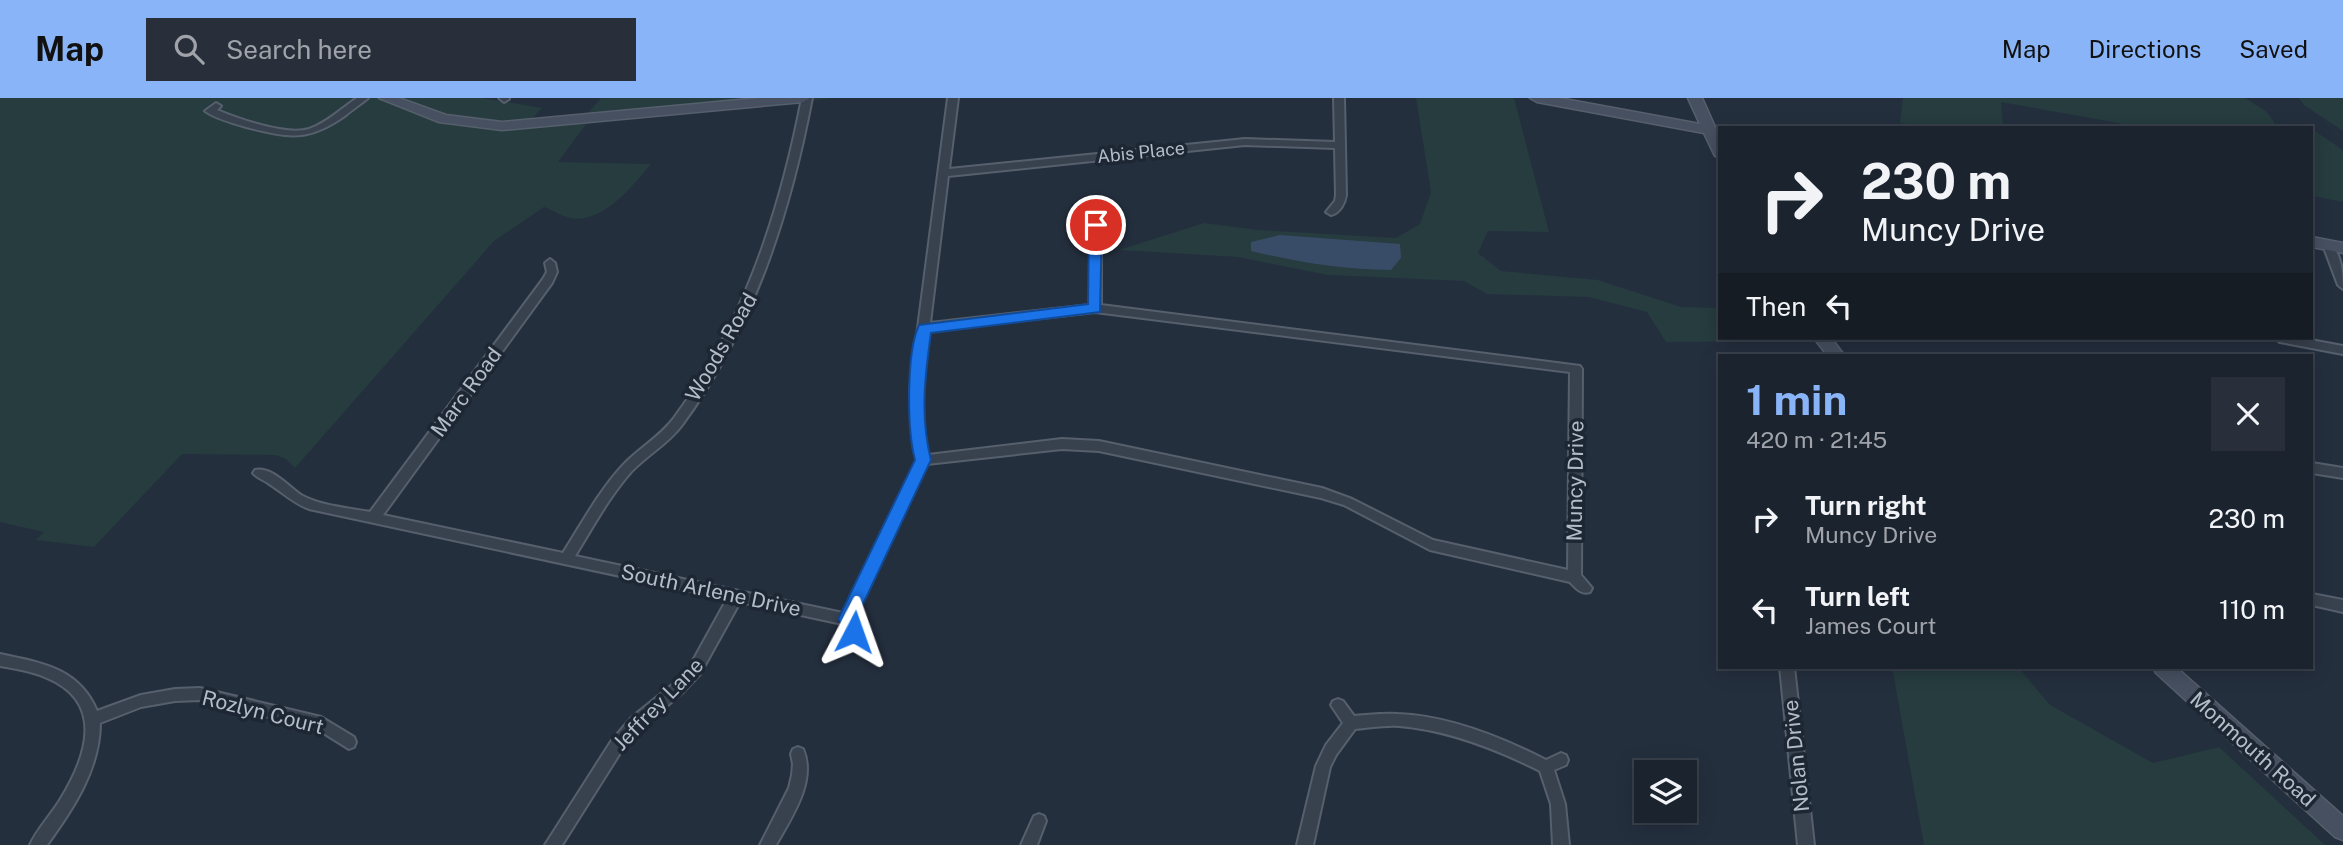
<!DOCTYPE html>
<meta charset="utf-8">
<style>
:root{--surface:#1b232e;--page:#282f3a;--text:#f1f3f6;--muted:#a0a4aa;--line:#39404a;--accent:#8ab4f8}
body{margin:0;font-family:"Public Sans",sans-serif;background:var(--page);color:var(--text);height:100vh;display:flex;flex-direction:column;font-size:26px;white-space:nowrap}
*{box-sizing:border-box;margin:0}
p{font-size:23px;color:var(--muted)}
.icon{flex:none;width:38px;height:38px;fill:none;stroke:currentColor;stroke-width:2;stroke-linecap:round;stroke-linejoin:round}
.map{position:relative;flex:1;overflow:hidden}
.drawer{position:absolute;left:1718px;top:256px;width:595px;height:315px;display:flex;flex-direction:column;background:var(--surface);border-radius:0px;box-shadow:0 4px 18px #0003,0 0 0 2px var(--line)}
.drawer>*{flex:none}
.top-card{position:absolute;left:1718px;top:28px;width:595px;height:214px;border-radius:0px;box-shadow:0 4px 18px #0003,0 0 0 2px var(--line);background:#1b232e;color:var(--text);overflow:hidden}
.buttons{position:absolute;left:1634px;top:662px;display:grid;gap:14px}
.buttons a{display:grid;place-items:center;width:63px;height:63px;border-radius:0px;background:var(--surface);box-shadow:0 4px 18px #0003,0 0 0 2px var(--line);font-size:35px}
.pin{position:absolute;display:grid;place-items:center;width:60px;height:60px;color:#fff;margin:-30px;border:4px solid #fff;border-radius:50%;box-shadow:0 2px 7px #0007}
.me{position:absolute;width:77px;margin:-38px;rotate:4deg;stroke-linejoin:round;filter:drop-shadow(0 0 5px #0008)}
.turn{display:flex;align-items:center;gap:24px;height:147px;padding:0 28px;font-size:32px}
.turn .icon{width:91px;height:91px;stroke-width:2.5}
.turn b{display:block;font-size:49px;line-height:60px}
.then{display:flex;align-items:center;height:66px;padding:0 28px;background:#0003;gap:14px;font-size:26px}
.round{display:grid;place-items:center;flex:none;width:74px;height:74px;border-radius:0px;background:var(--page)}
.head{display:flex;align-items:center;justify-content:space-between;height:119px;padding:0 28px}
h1{font-size:42px;font-weight:700;line-height:52px;color:var(--accent)}
ul{padding:0;list-style:none}
li{display:flex;align-items:center;gap:21px;height:91px;padding:0 28px}
li div{flex:1}
li b{display:block;font-size:26px}
li em{font-style:normal}
header{display:flex;align-items:center;gap:42px;box-sizing:border-box;height:98px;padding:0 35px;background:var(--accent);color:#111}
header strong{font-size:33px}
nav{display:flex;gap:38px;margin-inline-start:auto;font-size:24px}
.search{width:490px;height:63px;background:var(--page);display:flex;align-items:center;gap:18px;box-sizing:border-box;padding:0 24px;border-radius:0px;color:var(--muted);font-size:26px}
.map>svg:first-child{display:block}
.green{fill:#263c3f}
.water{fill:#394c67}
.lines{fill:none;stroke-linecap:round;stroke-linejoin:round}
.street-casing{stroke:#565f6c;stroke-width:4}
.secondary-casing{stroke:#565f6c;stroke-width:3}
.street{fill:#38414e;fill-rule:evenodd}
.secondary{fill:#465061;fill-rule:evenodd}
.route{fill:#1a73e8;stroke:#114b97;stroke-width:2}
.labels{text-anchor:middle;dominant-baseline:central;stroke-width:7;stroke-linejoin:round;paint-order:stroke}
.far-street-label{font-size:18px;fill:#b4bcc9;stroke:#1d2633}
.street-label{font-size:21px;fill:#b4bcc9;stroke:#1d2633}
</style>
<header>
<strong>Map</strong>
<div class="search"><svg class="icon" aria-label="search" viewBox="0 0 24 24"><circle cx="10" cy="10" r="6"/><path d="M15 15l6 6"/></svg>Search here</div>
<nav><a>Map</a><a>Directions</a><a>Saved</a></nav>
</header>
<div class="map">
<svg width="2343" height="747" viewBox="0 0 2343 747">
<rect width="100%" height="100%" fill="#242f3e"/>
<path class="green" d="M0,0H482L542,10L527,26L583,21L601,0H834L587,25L558,64L651,66C632,88 604,126 570,120C562,118 552,112 544,109L494,143L295,370L286,361L276,357L182,356L94,449L36,442L44,434L0,424Z
M1416,0H1514L1549,134L1488,133L1478,155L1501,173L1598,182L1681,209L1720,210V240H1798L1800,243L1666,244L1647,214L1589,199L1487,196L1464,183L1328,177L1238,159L1119,152L1204,125L1258,132L1396,140L1420,126L1431,94Z
M1903,0H2245L2267,14L2278,30H2145L2001,4L2003,30H1927L1900,25Z
M2299,0H2343V33L2304,7Z
M2312,31L2343,52V104L2312,98Z
M1892,569H2018L2050,607L2153,665L2219,649L2325,747H1924Z"/>
<path class="water" d="M1280,137L1400,146L1401,160L1391,172C1343,172 1297,164 1251,153V144Z"/>
<g class="lines">
<defs>
<path id="street" d="M357,0H368C361,6 353,11 346,17C308,44 290,40 246,29C233,25 216,21 205,13L216,5L221,8L217,12C239,21 286,38 309,31C327,25 342,10 357,0Z
M499,0H509V1L504,4Z
M802,0H812C790,116 753,231 682,327C668,346 647,357 631,374C609,399 593,429 575,458L843,515L917,362L913,346L910,291L948,0H958L949,71L1245,41L1335,44L1334,0H1344L1346,97C1345,105 1340,115 1331,117L1326,114L1335,103L1336,97L1335,50L1245,47L948,78L930,225L1090,207L1091,127L1096,124L1101,127V207L1580,268L1582,271L1581,477L1592,490L1590,494C1581,497 1576,490 1570,484L1430,452L1344,407L1321,400L1099,353L1062,351L927,366L852,525L847,527L740,504L700,576L682,595L642,629L622,652L562,747H545L612,642L632,619L672,587L690,568L727,501L309,411C293,405 282,394 268,385C262,381 257,380 253,375L255,372C271,368 288,388 301,397C320,408 349,410 370,414L543,181L547,174L545,165L550,161L555,165L557,174L552,185L383,417L563,455C582,425 599,393 623,367C639,350 660,339 674,320C744,225 780,114 802,0ZM1095,214L1570,274L1568,472L1433,442L1352,401L1322,390L1099,343L1062,341L928,357C917,316 924,274 929,233Z
M2328,144C2341,152 2343,176 2343,191L2338,187L2323,147Z
M2274,240H2300L2343,248V256L2280,244Z
M2312,365L2343,370V380L2312,375Z
M2312,496L2343,502V514L2312,507Z
M0,556C42,565 79,570 97,613L141,597L175,591L200,590L321,619L354,639L356,644L354,649L349,651L317,631L200,602L175,603L141,609L100,625C100,671 73,711 47,747H30C37,731 51,717 60,702C86,660 106,605 47,580C32,573 16,571 0,568Z
M1780,569H1794L1814,747H1798Z
M1338,601L1343,603L1354,618C1369,617 1383,615 1398,616C1449,618 1501,639 1546,662L1561,655L1566,657L1568,662L1566,667L1554,672L1565,706L1569,747H1553L1551,706L1540,673C1496,651 1448,632 1399,628C1384,627 1369,630 1355,631L1336,657L1330,669L1313,747H1297L1316,668L1326,647L1343,625L1331,607L1333,603Z
M798,649L803,651C817,683 791,720 776,747H760L789,690L792,677L793,666L791,656L793,651Z
M1039,716L1044,718L1046,723L1037,747H1021L1034,718Z"/>
<path id="secondary" d="M379,0H399L446,17L502,24L760,0H810L803,4L502,32L439,24Z
M1530,0H1559L1700,26L1688,0H1702L1715,29L1720,30V59L1715,58L1704,35L1537,4Z
M2312,139L2343,145V155L2312,149Z
M1814,240H1831L1844,257H1827Z
M2153,569H2176L2343,718V742L2335,739L2156,575Z"/>
</defs>
<use href="#street" class="street-casing"/>
<use href="#secondary" class="secondary-casing"/>
<use href="#street" class="street"/>
<use href="#secondary" class="secondary"/>
</g>
<path class="route" d="M1096,123L1102,127L1100,214L931,235C925,277 920,320 931,362L856,521L863,534L860,539L854,541L848,539L838,521L915,362C907,332 906,255 919,227L1088,206L1089,127Z"/>
<g class="labels">
<g class="far-street-label">
<text transform="translate(1141 54) rotate(-6)">Abis Place</text>
</g>
<g class="street-label">
<text transform="translate(721 249) rotate(-60)">Woods Road</text>
<text transform="translate(466 294) rotate(-54)">Marc Road</text>
<text transform="translate(1575 383) rotate(-89)">Muncy Drive</text>
<text transform="translate(711 492) rotate(12)">South Arlene Drive</text>
<text transform="translate(658 606) rotate(-46)">Jeffrey Lane</text>
<text transform="translate(263 614) rotate(14)">Rozlyn Court</text>
<text transform="translate(2253 651) rotate(42)">Monmouth Road</text>
<text transform="translate(1796 658) rotate(-96)">Nolan Drive</text>
</g>
</g>
</svg>
<div class="buttons">
<a><svg class="icon" aria-label="layers" viewBox="0 0 24 24"><path d="M12 4l9 5-9 5-9-5zM3 14l9 5 9-5"/></svg></a>
</div>
<div class="pin" style="left:1096px;top:127px;background:#d93025"><svg class="icon" aria-label="arrive" viewBox="0 0 24 24"><path d="M6 21V4h12l-3 4 3 4H6"/></svg></div>
<svg class="me" style="left:854px;top:534px" viewBox="-20 -20 40 40"><path d="M0-17L14 15 0 8-14 15z" fill="#1a73e8" stroke="#fff" stroke-width="4"/></svg>
<div class="top-card">
<div class="turn"><svg class="icon" aria-label="right" viewBox="0 0 24 24"><path d="M7 20v-9h11M14 6l5 5-5 5"/></svg><div><b>230 m</b>Muncy Drive</div></div>
<div class="then">Then<svg class="icon" aria-label="left" viewBox="0 0 24 24"><path d="M17 20v-9H6M10 6l-5 5 5 5"/></svg></div>
</div>
<section class="drawer">
<div class="head"><div><h1>1 min</h1><p>420 m · 21:45</p></div><a class="round"><svg class="icon" aria-label="close" viewBox="0 0 24 24"><path d="M6 6l12 12M18 6L6 18"/></svg></a></div>
<ul>
<li><svg class="icon" aria-label="right" viewBox="0 0 24 24"><path d="M7 20v-9h11M14 6l5 5-5 5"/></svg><div><b>Turn right</b><p>Muncy Drive</p></div><em>230 m</em></li>
<li><svg class="icon" aria-label="left" viewBox="0 0 24 24"><path d="M17 20v-9H6M10 6l-5 5 5 5"/></svg><div><b>Turn left</b><p>James Court</p></div><em>110 m</em></li>
</ul>
</section>
</div>
